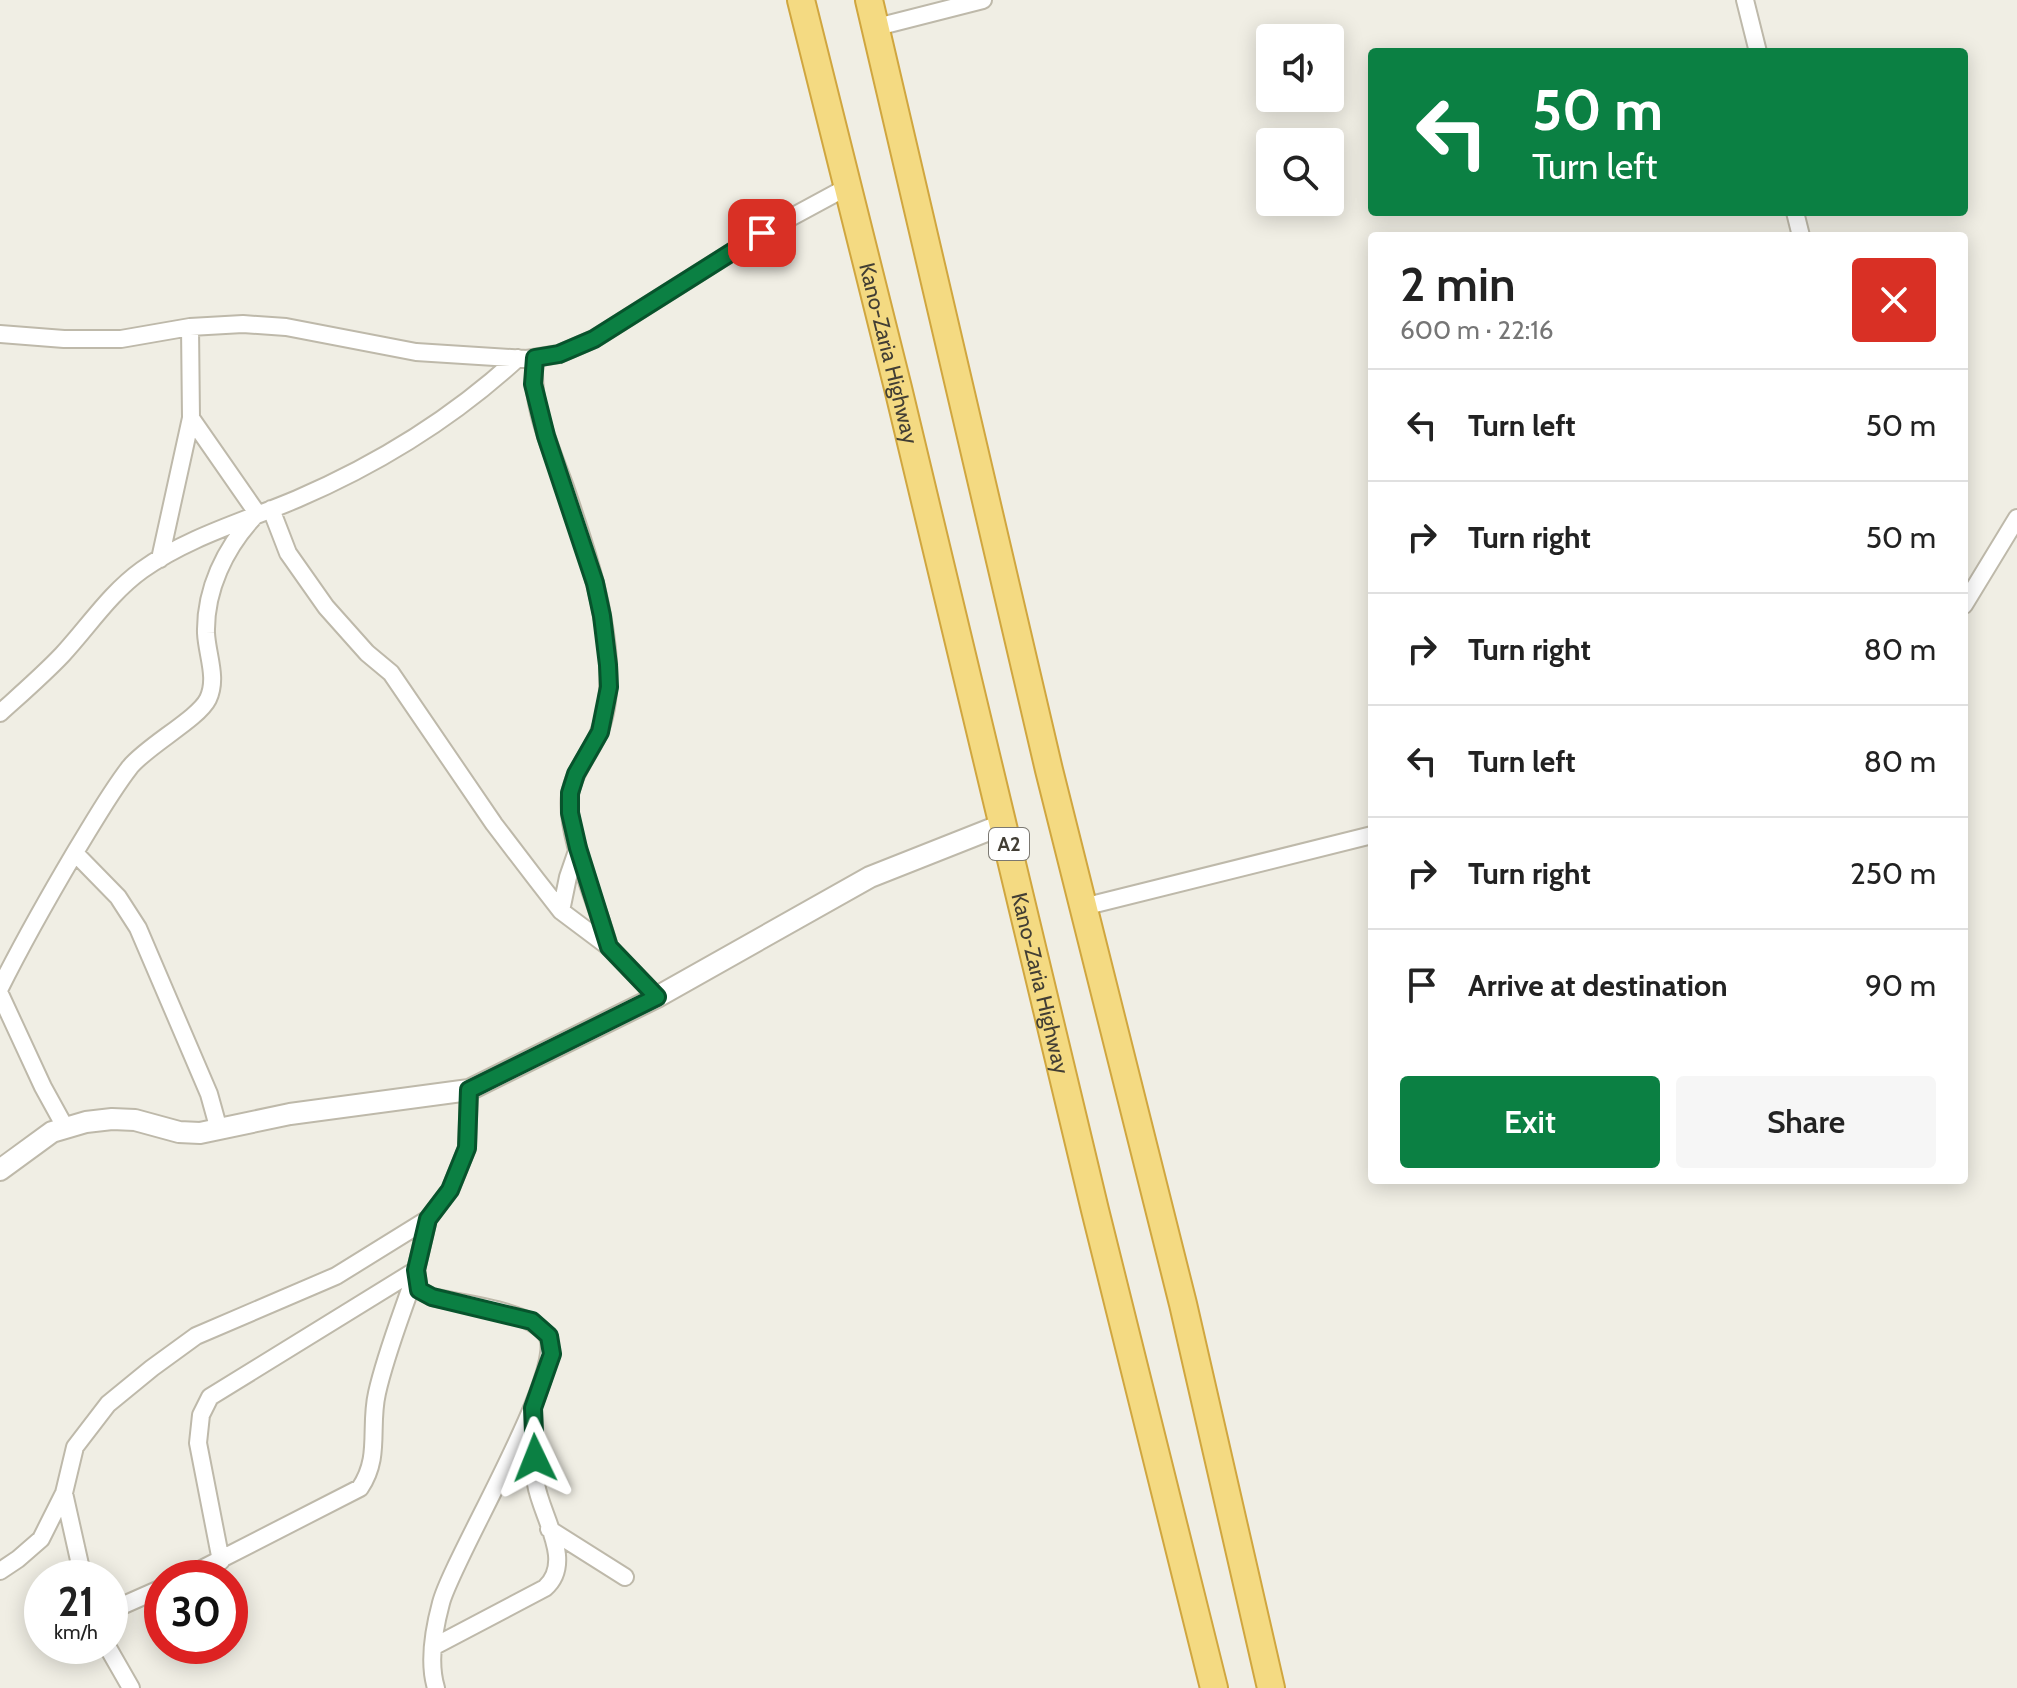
<!DOCTYPE html>
<meta charset="utf-8">
<style>
:root{--surface:#fff;--page:#f6f6f6;--text:#222;--muted:#767676;--line:#e0e0e0;--accent:#0b8043}
body{margin:0;font-family:Cabin,sans-serif;background:var(--page);color:var(--text);height:100vh;display:flex;flex-direction:column;font-size:30px;white-space:nowrap}
*{box-sizing:border-box;margin:0}
p{font-size:26px;color:var(--muted)}
.icon{flex:none;width:44px;height:44px;fill:none;stroke:currentColor;stroke-width:2;stroke-linecap:round;stroke-linejoin:round}
.map{position:relative;flex:1;overflow:hidden}
.side{position:absolute;left:1368px;top:232px;width:600px;height:952px;display:flex;flex-direction:column;background:var(--surface);border-radius:8px;box-shadow:0 4px 20px #0003}
.side>*{flex:none}
.top-card{position:absolute;left:1368px;top:48px;width:600px;height:168px;border-radius:8px;box-shadow:0 4px 20px #0003;background:#0b8043;color:#fff;overflow:hidden}
.fabs{position:absolute;left:1256px;top:24px;display:grid;gap:16px}
.fabs a{display:grid;place-items:center;width:88px;height:88px;border-radius:8px;background:var(--surface);box-shadow:0 4px 20px #0003;font-size:40px}
.speed{position:absolute;left:24px;top:1560px;display:flex;gap:16px;font-size:40px;font-weight:700;text-align:center}
.speed>*{display:grid;place-content:center;width:104px;height:104px;border-radius:50%;background:var(--surface);box-shadow:0 4px 20px #0003;line-height:1}
.speed small{font-size:20px;font-weight:400}
.speed .limit{border:12px solid #d22;background:#fff;color:#111}
.pin{position:absolute;display:grid;place-items:center;width:68px;height:68px;color:#fff;margin:-34px;border-radius:16px;box-shadow:0 4px 12px #0006}
.me{position:absolute;width:88px;margin:-44px;rotate:358deg;stroke-linejoin:round;filter:drop-shadow(0 0 6px #0008)}
.turn{display:flex;align-items:center;gap:28px;height:168px;padding:0 32px;font-size:36px}
.turn .icon{width:104px;height:104px;stroke-width:2.5}
.turn b{display:block;font-size:56px;line-height:68px}
.round{display:grid;place-items:center;flex:none;width:84px;height:84px;border-radius:8px;background:var(--page)}
.headline{display:flex;align-items:center;justify-content:space-between;height:136px;padding:0 32px}
h1{font-size:48px;font-weight:600;line-height:60px}
.button{display:flex;gap:16px;margin-top:auto;padding:16px 32px}
.button a{flex:1;height:92px;border-radius:8px;background:var(--accent);color:#fff;font-size:32px;font-weight:600;line-height:92px;text-align:center}
.button a+a{background:var(--page);color:var(--text)}
ul{padding:0;list-style:none}
li{display:flex;align-items:center;gap:24px;height:112px;padding:0 32px;border-top:2px solid var(--line)}
li div{flex:1}
li b{display:block;font-size:30px}
li em{font-style:normal}
.map>svg:first-child{display:block}
.lines{fill:none;stroke-linecap:round;stroke-linejoin:round}
.minor-casing{stroke:#beb9aa;stroke-width:20}
.tertiary-casing{stroke:#beb9aa;stroke-width:24}
.trunk-casing{stroke:#d0a63f;stroke-width:30}
.minor{stroke:#fff;stroke-width:16}
.tertiary{stroke:#fff;stroke-width:20}
.trunk{stroke:#f4da82;stroke-width:26}
.route-casing{stroke:#07532c;stroke-width:20}
.route{stroke:#0b8043;stroke-width:14}
.labels{text-anchor:middle;dominant-baseline:central;stroke-width:6;stroke-linejoin:round;paint-order:stroke}
.shield{fill:#fff;stroke:#7b7871;stroke-width:2}
.shield-label{font-size:20px;font-weight:bold;fill:#423e34}
.street-label{font-size:22px;fill:#423e34;stroke:#fff}
</style>
<div class="map">
<svg width="2017" height="1688" viewBox="0 0 2017 1688">
<rect width="100%" height="100%" fill="#f0eee4"/>
<g class="lines">
<defs>
<path id="minor" d="M1745,0L1758,52
M877,27L983,0
M1795,212L1801,236
M0,334L64,339H121L190,327L243,324L286,327L416,352L527,359L559,354L594,339L762,233L849,186
M535,358C529,402 550,446 565,487C579,529 594,571 602,615C609,652 614,699 598,735C589,755 573,773 570,795C565,837 598,904 609,947
M191,418L257,513
M271,509L288,553L326,607L367,653L391,673L494,824L536,879L561,911L609,947L657,997
M160,559L191,418L190,327
M1964,605L2017,518
M0,713C21,694 43,675 62,655C88,627 110,593 142,570C188,537 245,521 297,499C376,465 454,417 518,358
M75,853L118,897L138,928L209,1094L219,1130
M1083,907L1372,835
M561,911L568,877L578,848
M0,988C23,942 48,898 74,854C92,825 109,794 130,767C148,745 198,719 208,699C218,678 207,655 206,633C205,590 225,548 254,517
M0,994L43,1087L65,1127
M428,1219L416,1270L419,1290L432,1297C462,1304 527,1310 546,1334C571,1364 452,1559 441,1603C434,1629 428,1662 436,1688
M64,1493L83,1578
M549,1529L625,1577
M221,1561L198,1443L201,1415L210,1397L416,1270
M0,1571L18,1559L41,1539L64,1493L75,1447L108,1404L152,1368L196,1336L336,1276L428,1219L450,1190L467,1148L469,1090
M184,1578L360,1488C381,1457 369,1428 377,1393C386,1353 402,1314 415,1275
M110,1611L162,1588
M107,1646L131,1688
M433,1647L545,1588C575,1562 541,1516 536,1484C532,1460 534,1434 533,1410"/>
<path id="tertiary" d="M0,1170L52,1132L86,1122L112,1119L135,1120L179,1132L200,1133L290,1114L469,1090L657,997L870,877L1004,824"/>
<g id="trunk">
<path id="s1" d="M801,0L898,388L1095,1210L1214,1688"/>
<path d="M869,0L1049,770L1183,1304L1271,1688"/>
</g>
</defs>
<use href="#minor" class="minor-casing"/>
<use href="#tertiary" class="tertiary-casing"/>
<use href="#trunk" class="trunk-casing"/>
<use href="#minor" class="minor"/>
<use href="#tertiary" class="tertiary"/>
<use href="#trunk" class="trunk"/>
</g>
<g class="lines">
<defs>
<path id="route" d="M535,1458L533,1408L552,1354L549,1336L532,1321L432,1297L419,1290L416,1270L428,1219L450,1190L467,1148L469,1090L657,997L609,947L578,848L570,813V793L576,774L600,732L609,687L608,665L602,616L595,583L546,436L533,384L535,358L559,354L594,339L762,233"/>
</defs>
<use href="#route" class="route-casing"/>
<use href="#route" class="route"/>
</g>
<g class="labels">
<rect class="shield" x="989" y="828" width="40" height="32" rx="6"/>
<g class="shield-label">
<text x="1009" y="844">A2</text>
</g>
<g class="street-label">
<text stroke="none"><textPath href="#s1" startOffset="364">Kano-Zaria Highway</textPath></text>
<text stroke="none"><textPath href="#s1" startOffset="1012">Kano-Zaria Highway</textPath></text>
</g>
</g>
</svg>
<div class="fabs">
<a><svg class="icon" aria-label="sound" viewBox="0 0 24 24"><path d="M4 9h4l5-4v14l-5-4H4zM17 9q2 3 0 6"/></svg></a>
<a><svg class="icon" aria-label="search" viewBox="0 0 24 24"><circle cx="10" cy="10" r="6"/><path d="M15 15l6 6"/></svg></a>
</div>
<div class="speed"><div>21<small>km/h</small></div><div class="limit">30</div></div>
<div class="pin" style="left:762px;top:233px;background:#d93025"><svg class="icon" aria-label="arrive" viewBox="0 0 24 24"><path d="M6 21V4h12l-3 4 3 4H6"/></svg></div>
<svg class="me" style="left:535px;top:1458px" viewBox="-20 -20 40 40"><path d="M0-17L14 15 0 8-14 15z" fill="#0b8043" stroke="#fff" stroke-width="4"/></svg>
<div class="top-card">
<div class="turn"><svg class="icon" aria-label="left" viewBox="0 0 24 24"><path d="M17 20v-9H6M10 6l-5 5 5 5"/></svg><div><b>50 m</b>Turn left</div></div>
</div>
<section class="side">
<div class="headline"><div><h1>2 min</h1><p>600 m · 22:16</p></div><a class="round" style="background:#d93025;color:#fff"><svg class="icon" aria-label="close" viewBox="0 0 24 24"><path d="M6 6l12 12M18 6L6 18"/></svg></a></div>
<ul>
<li><svg class="icon" aria-label="left" viewBox="0 0 24 24"><path d="M17 20v-9H6M10 6l-5 5 5 5"/></svg><div><b>Turn left</b></div><em>50 m</em></li>
<li><svg class="icon" aria-label="right" viewBox="0 0 24 24"><path d="M7 20v-9h11M14 6l5 5-5 5"/></svg><div><b>Turn right</b></div><em>50 m</em></li>
<li><svg class="icon" aria-label="right" viewBox="0 0 24 24"><path d="M7 20v-9h11M14 6l5 5-5 5"/></svg><div><b>Turn right</b></div><em>80 m</em></li>
<li><svg class="icon" aria-label="left" viewBox="0 0 24 24"><path d="M17 20v-9H6M10 6l-5 5 5 5"/></svg><div><b>Turn left</b></div><em>80 m</em></li>
<li><svg class="icon" aria-label="right" viewBox="0 0 24 24"><path d="M7 20v-9h11M14 6l5 5-5 5"/></svg><div><b>Turn right</b></div><em>250 m</em></li>
<li><svg class="icon" aria-label="arrive" viewBox="0 0 24 24"><path d="M6 21V4h12l-3 4 3 4H6"/></svg><div><b>Arrive at destination</b></div><em>90 m</em></li>
</ul>
<div class="button"><a>Exit</a><a>Share</a></div>
</section>
</div>
